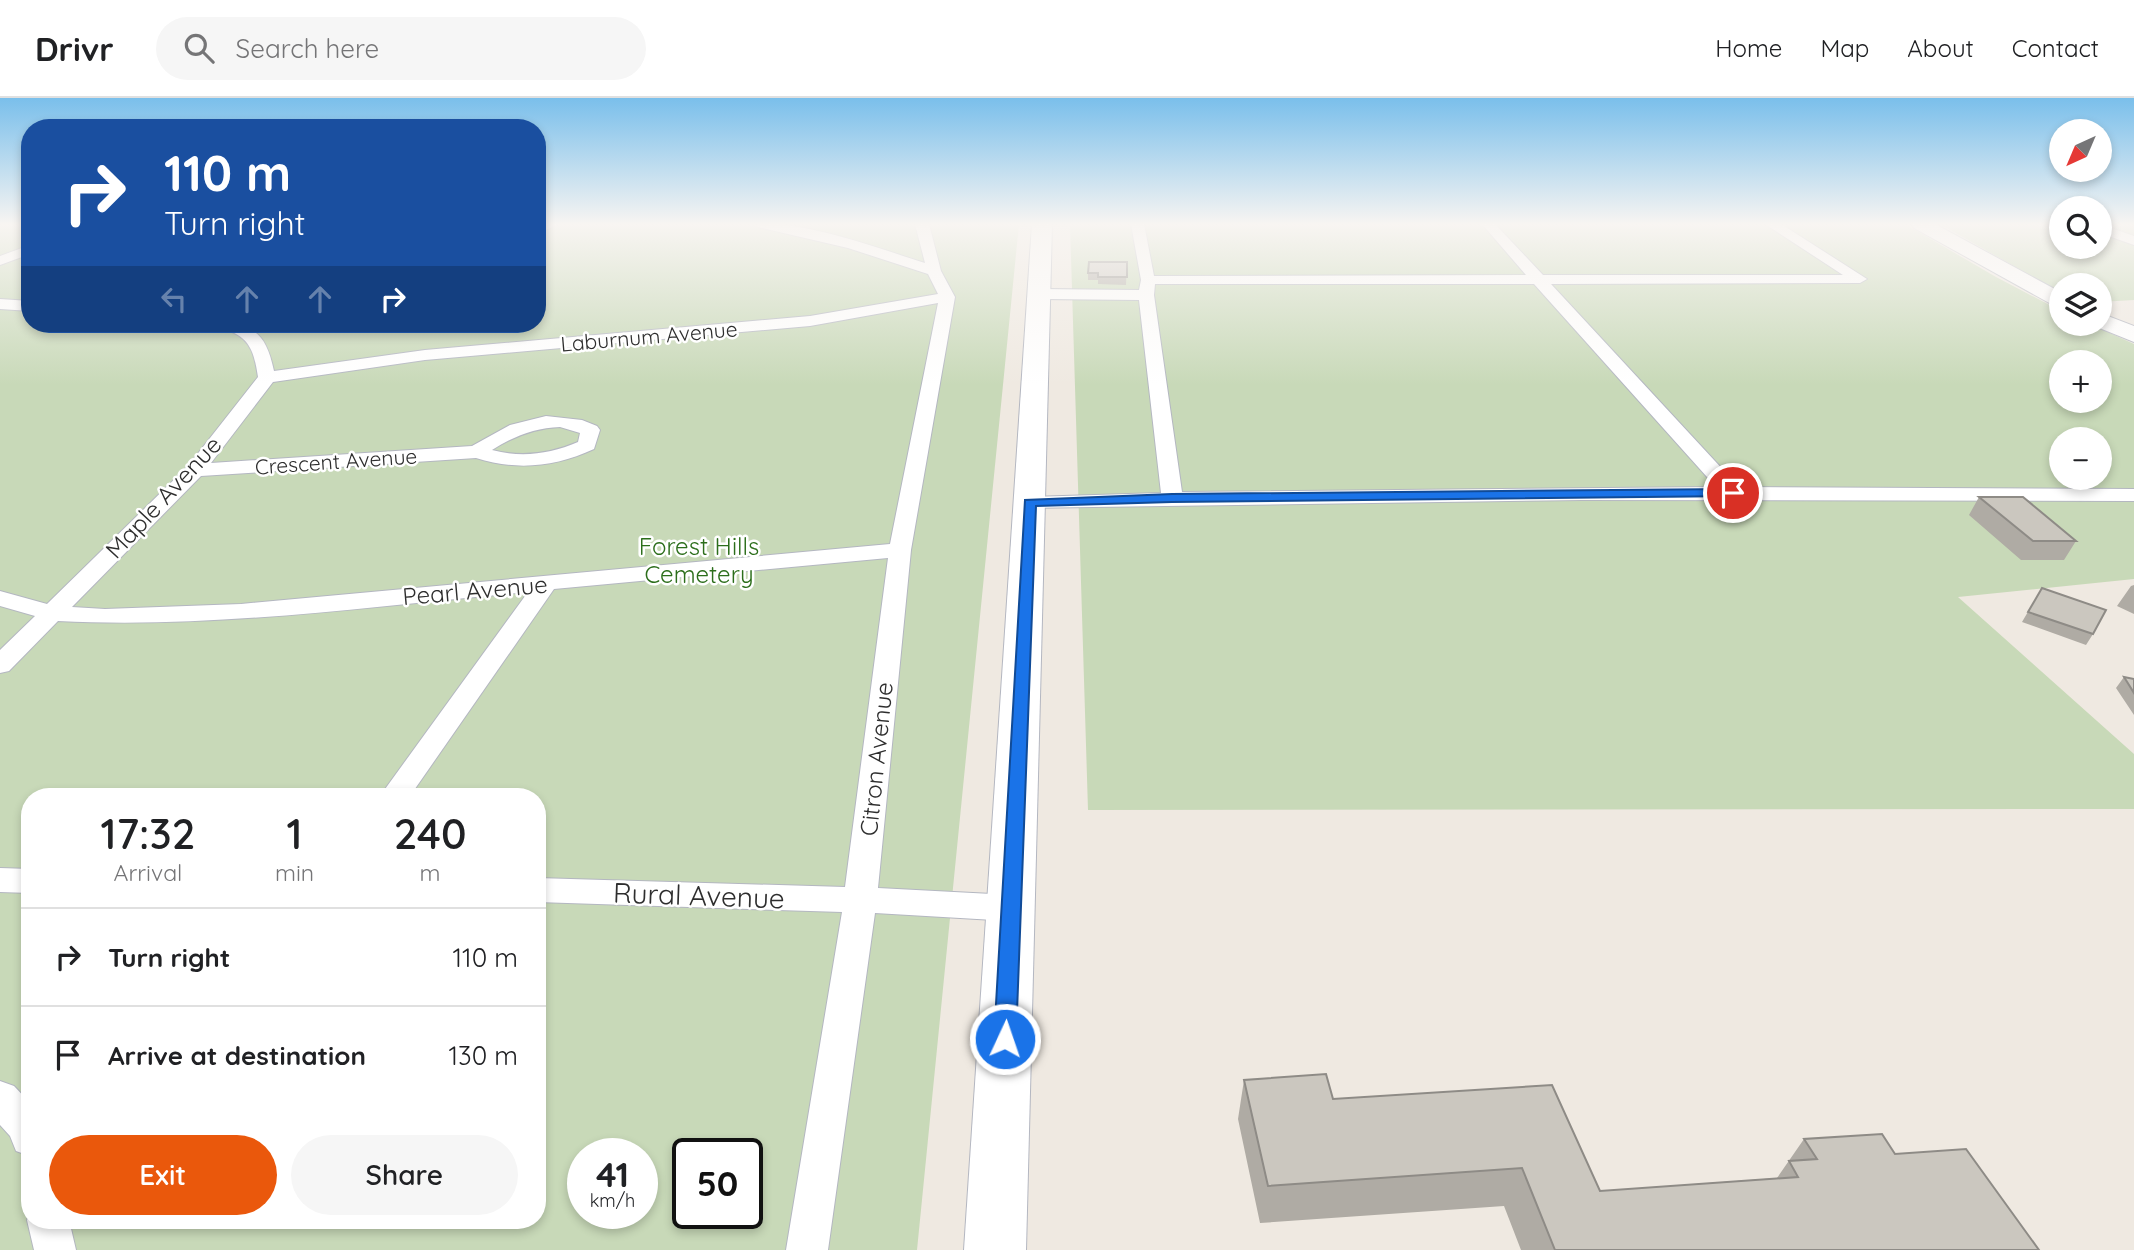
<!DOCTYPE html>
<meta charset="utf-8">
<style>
:root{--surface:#fff;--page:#f6f6f6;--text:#202124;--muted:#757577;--line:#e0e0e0;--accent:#ea580c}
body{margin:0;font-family:Quicksand,sans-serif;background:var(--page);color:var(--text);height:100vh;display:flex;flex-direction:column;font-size:26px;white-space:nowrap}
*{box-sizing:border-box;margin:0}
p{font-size:23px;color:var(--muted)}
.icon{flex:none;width:38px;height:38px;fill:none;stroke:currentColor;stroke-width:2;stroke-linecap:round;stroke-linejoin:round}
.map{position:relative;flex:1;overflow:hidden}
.sheet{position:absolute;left:21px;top:690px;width:525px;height:441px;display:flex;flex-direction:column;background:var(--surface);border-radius:28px;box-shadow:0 4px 10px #0003}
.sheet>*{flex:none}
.hud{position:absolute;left:21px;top:21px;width:525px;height:214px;border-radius:28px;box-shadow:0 4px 10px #0003;background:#1a4fa0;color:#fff;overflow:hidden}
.needle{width:46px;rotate:224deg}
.tools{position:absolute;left:2049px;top:21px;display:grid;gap:14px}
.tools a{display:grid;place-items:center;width:63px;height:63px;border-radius:50%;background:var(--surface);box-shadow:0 4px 10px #0003;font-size:35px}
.speed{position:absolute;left:567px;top:1040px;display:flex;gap:14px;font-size:35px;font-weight:700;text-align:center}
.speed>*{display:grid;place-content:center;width:91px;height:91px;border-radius:50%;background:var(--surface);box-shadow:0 4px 10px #0003;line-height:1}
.speed small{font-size:18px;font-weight:400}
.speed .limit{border:4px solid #111;border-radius:10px;background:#fff;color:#111}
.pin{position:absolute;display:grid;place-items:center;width:60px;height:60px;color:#fff;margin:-30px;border:4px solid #fff;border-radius:50%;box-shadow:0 2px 7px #0007}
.me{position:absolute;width:77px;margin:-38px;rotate:3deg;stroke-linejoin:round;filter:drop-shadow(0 0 5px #0008)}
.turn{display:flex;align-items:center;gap:24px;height:147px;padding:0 28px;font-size:32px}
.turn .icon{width:91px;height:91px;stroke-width:2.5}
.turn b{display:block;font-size:49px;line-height:60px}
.lanes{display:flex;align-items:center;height:66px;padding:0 28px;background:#0003;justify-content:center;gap:35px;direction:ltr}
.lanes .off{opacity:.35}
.eta{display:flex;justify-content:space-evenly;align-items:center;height:119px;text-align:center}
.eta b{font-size:42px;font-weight:600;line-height:49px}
.action{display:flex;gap:14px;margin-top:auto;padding:14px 28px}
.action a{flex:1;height:80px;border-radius:42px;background:var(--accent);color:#fff;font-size:28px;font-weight:600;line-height:80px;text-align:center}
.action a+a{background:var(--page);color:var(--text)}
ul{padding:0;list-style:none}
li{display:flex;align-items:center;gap:21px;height:98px;padding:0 28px;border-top:2px solid var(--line)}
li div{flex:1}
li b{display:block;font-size:26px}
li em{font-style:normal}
header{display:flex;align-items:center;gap:42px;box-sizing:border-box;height:98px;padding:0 35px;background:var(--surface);border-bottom:2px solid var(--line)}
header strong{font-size:33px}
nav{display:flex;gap:38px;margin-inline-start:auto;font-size:24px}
.search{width:490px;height:63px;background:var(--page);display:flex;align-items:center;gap:18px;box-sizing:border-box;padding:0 24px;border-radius:38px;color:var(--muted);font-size:26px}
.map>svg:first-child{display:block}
.cemetery{fill:#c8d9b8;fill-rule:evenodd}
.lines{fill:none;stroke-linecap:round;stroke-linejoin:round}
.service-casing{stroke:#b4b7c1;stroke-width:2}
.minor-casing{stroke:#b4b7c1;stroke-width:2}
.secondary-casing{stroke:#b4b7c1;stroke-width:2}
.service{fill:#fff;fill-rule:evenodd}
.minor{fill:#fff;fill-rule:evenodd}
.secondary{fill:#fff;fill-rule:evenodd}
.wall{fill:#afaba4}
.building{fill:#cbc7bf;stroke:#8e8b86;stroke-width:2}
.route{fill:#1a73e8;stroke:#114b97;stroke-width:2}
.labels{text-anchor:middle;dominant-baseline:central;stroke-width:5;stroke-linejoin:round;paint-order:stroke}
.far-street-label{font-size:21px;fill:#2e2e2e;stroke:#fff}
.street-label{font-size:24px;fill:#2e2e2e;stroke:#fff}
.park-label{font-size:24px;fill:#2c6e1b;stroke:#fff}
.near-street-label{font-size:28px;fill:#2e2e2e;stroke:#fff}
</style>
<header>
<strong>Drivr</strong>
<div class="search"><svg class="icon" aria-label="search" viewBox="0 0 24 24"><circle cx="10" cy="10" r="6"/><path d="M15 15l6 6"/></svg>Search here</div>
<nav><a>Home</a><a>Map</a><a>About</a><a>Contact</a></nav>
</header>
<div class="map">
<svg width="2134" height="1152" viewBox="0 0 2134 1152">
<rect width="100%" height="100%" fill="#efe9e1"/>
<path class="cemetery" d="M0,126H30V226H537V126H1019L917,1152H0ZM30,698H537V1122H30ZM583,1055H642V1115H583ZM688,1055H747V1115H688Z
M1070,126H1905L1996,179L2061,213L2062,226H2090L2134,246V481L1958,499L2134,656V711L1088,712ZM2062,264H2100V303H2062ZM2062,341H2100V380H2062Z
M1940,126H2061L2062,149H2100V126H2134V202L2100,204V187H2062L2061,195Z"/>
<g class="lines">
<defs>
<path id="service" d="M541,126H558L537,136V127Z
M756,126C802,122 880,151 925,165L915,126H929L941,173L955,199L911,452L878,790L1011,797L1023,801L1028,810L1023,819L1011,823L875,815L828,1152H786L842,814L537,804V780L845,789L888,460L554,491L410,698H380L528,494C372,508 214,531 58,523L9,573L0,575V552L35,518L0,508V493L47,506L188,368L258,279C255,260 252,242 232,234C226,231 222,231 217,226C255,226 266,236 274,273L425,252L810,218L938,196L928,176L848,150L758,129ZM938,205L890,446L241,506L105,511L72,509L201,378L476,360C517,373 555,369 594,351L600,332L597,328L582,322L546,318L510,327L472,348L211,365L273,284L425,262L810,228ZM560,329L580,335L578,344C550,356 522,360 492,352C514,338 535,330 560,329Z
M1131,126H1144L1154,178L1526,177L1482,126H1495L1543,177H1843L1765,126H1781L1867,181L1860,185L1551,186L1739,389L2134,391V403L1582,402L1022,410L1019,405L1022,400L1030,399L1161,395L1139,202L1039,201L1031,196L1039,191L1139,192L1141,182ZM1155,186H1534L1716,389L1182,394L1154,197Z
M2100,126L2134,138V147L2100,135Z
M30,147V156L0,167V158Z
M0,201L30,203V213L0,211Z
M0,770L30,771V795L0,794Z
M0,983L14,988L30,1005V1058L16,1053L10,1038L0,1027Z
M30,1115V1122H69L76,1152H34L27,1122Z"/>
<path id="minor" d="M1911,126H1935L2062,195V212L1914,130Z
M2100,215L2134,228V244L2092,227L2100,226Z"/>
<path id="secondary" d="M1032,126H1052L1026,1152H964Z"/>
</defs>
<use href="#service" class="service-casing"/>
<use href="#minor" class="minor-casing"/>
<use href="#secondary" class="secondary-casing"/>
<use href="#service" class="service"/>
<use href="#minor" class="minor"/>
<use href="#secondary" class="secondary"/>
</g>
<path class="wall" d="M1127,164L1126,187L1098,186V182H1088V175Z
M1979,399L2076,443L2064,462H2021L1969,417Z
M2134,487V516L2117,508L2131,488Z
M2042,490L2093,536L2086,547L2022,524Z
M2124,579L2134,581V617L2116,590Z
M1244,982L1333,1001L1600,1093L1777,1080L1804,1041L1895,1056L2039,1152H1521L1504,1108L1260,1125L1238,1021Z"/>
<path class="building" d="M1089,164H1127V179H1098V175H1088Z
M1979,399H2023L2076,443H2033Z
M2042,490L2106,512L2093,536L2028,514Z
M2124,579L2134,581V595Z
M1326,976L1333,1001L1552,987L1600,1093L1798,1079L1789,1063L1817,1061L1804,1041L1882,1036L1895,1056L1966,1051L2039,1152H1555L1522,1070L1268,1088L1244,982Z"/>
<linearGradient id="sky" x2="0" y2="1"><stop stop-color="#7abfeb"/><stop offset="0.44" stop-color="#f8f5f2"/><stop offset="1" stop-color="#f8f5f2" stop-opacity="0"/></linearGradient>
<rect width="2134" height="287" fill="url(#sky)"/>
<path class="route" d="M1733,391L1738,392V398L1172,404L1036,408L1016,941L1013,948L1005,951L997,948L994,941L1025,402L1172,396Z"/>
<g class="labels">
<g class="far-street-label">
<text transform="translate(649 238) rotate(-5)">Laburnum Avenue</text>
<text transform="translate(336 363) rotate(-4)">Crescent Avenue</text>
</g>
<g class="street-label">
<text transform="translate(163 399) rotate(-47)">Maple Avenue</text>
<text transform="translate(475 492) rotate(-5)">Pearl Avenue</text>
<text transform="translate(876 661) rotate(-84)">Citron Avenue</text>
</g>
<g class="park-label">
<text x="699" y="448">Forest Hills<tspan x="699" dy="28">Cemetery</tspan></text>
</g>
<g class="near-street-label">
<text transform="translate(699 797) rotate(2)">Rural Avenue</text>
</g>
</g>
</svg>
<div class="tools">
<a><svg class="needle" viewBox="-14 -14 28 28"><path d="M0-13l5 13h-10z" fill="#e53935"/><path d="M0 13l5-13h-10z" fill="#757577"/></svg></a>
<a><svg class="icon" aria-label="search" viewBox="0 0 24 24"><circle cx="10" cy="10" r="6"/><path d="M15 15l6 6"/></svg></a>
<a><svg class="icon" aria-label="layers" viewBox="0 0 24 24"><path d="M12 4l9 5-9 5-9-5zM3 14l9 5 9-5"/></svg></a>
<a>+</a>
<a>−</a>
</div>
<div class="speed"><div>41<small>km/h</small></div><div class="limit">50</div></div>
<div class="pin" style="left:1733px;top:395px;background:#d93025"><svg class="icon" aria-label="arrive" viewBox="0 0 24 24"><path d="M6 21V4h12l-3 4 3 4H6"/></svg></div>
<svg class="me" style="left:1005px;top:941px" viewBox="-20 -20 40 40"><circle r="17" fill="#1a73e8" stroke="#fff" stroke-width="3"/><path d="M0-11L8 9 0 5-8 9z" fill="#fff"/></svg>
<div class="hud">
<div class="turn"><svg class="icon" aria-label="right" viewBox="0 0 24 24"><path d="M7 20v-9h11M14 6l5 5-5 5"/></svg><div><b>110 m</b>Turn right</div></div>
<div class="lanes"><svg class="icon off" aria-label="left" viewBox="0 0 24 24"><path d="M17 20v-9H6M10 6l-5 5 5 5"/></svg><svg class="icon off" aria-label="ahead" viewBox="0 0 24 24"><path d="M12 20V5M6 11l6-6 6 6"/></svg><svg class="icon off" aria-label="ahead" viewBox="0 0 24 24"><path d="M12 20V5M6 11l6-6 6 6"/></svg><svg class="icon" aria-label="right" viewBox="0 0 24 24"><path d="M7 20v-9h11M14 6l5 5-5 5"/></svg></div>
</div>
<section class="sheet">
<div class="eta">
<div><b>17:32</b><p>Arrival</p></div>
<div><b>1</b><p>min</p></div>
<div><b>240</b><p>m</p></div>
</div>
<ul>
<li><svg class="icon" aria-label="right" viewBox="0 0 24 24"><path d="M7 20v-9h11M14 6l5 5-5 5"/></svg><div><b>Turn right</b></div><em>110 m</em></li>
<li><svg class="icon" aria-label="arrive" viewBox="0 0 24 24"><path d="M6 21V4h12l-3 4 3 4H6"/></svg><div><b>Arrive at destination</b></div><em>130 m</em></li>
</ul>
<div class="action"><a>Exit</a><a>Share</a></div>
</section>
</div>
